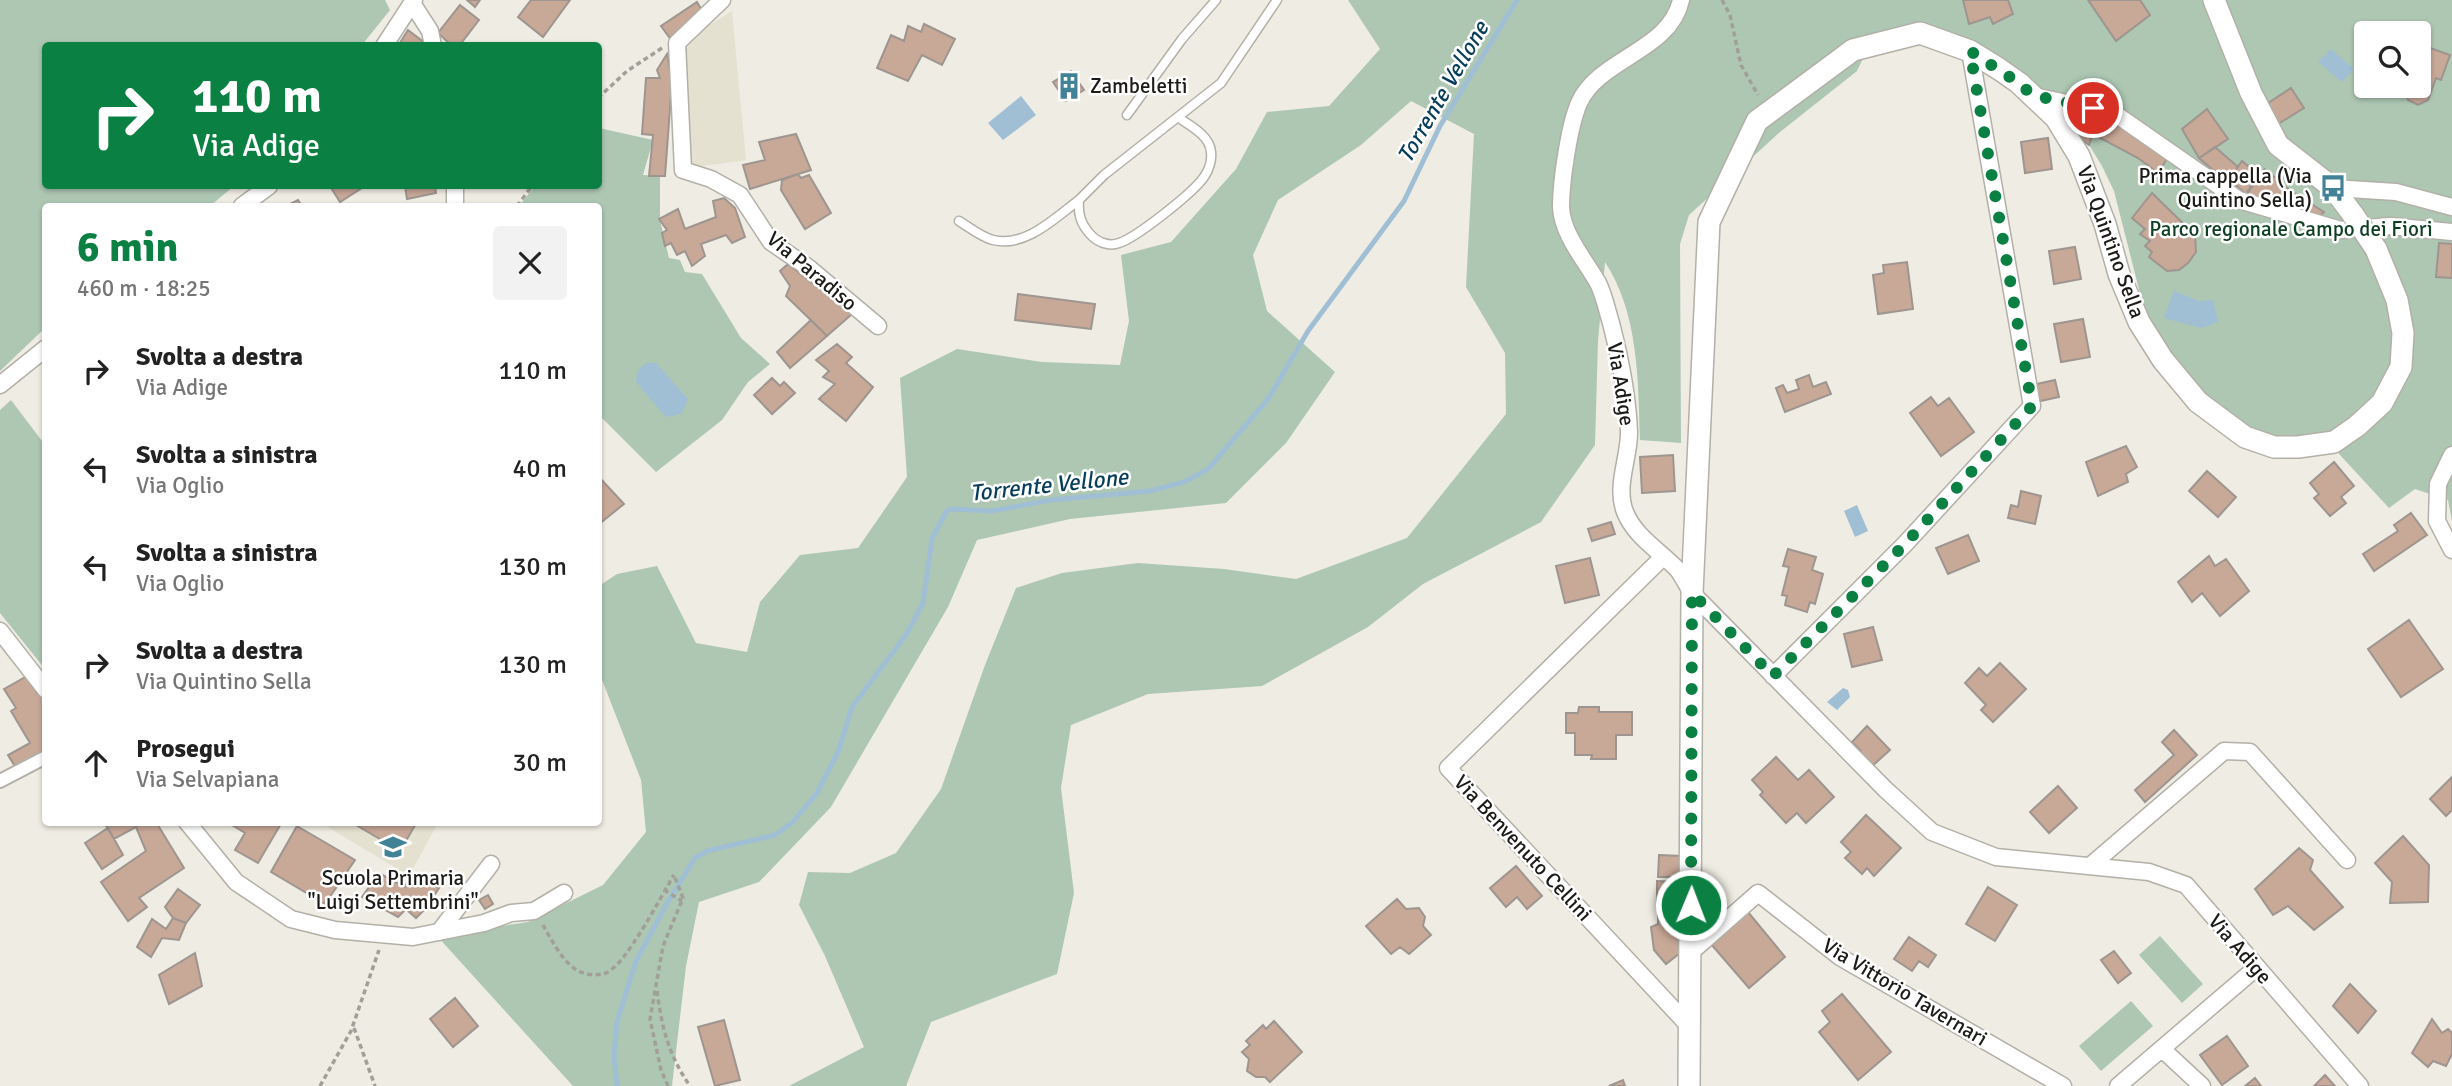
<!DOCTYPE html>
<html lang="it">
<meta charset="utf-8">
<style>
:root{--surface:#fff;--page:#f2f2f2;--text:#222;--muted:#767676;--accent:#0b8043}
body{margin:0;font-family:Signika,sans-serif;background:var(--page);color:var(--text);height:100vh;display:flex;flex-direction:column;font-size:26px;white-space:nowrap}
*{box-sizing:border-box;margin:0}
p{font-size:23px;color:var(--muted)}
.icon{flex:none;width:38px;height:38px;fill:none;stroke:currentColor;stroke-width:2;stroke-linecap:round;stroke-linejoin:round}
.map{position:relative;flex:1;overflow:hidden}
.sheet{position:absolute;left:42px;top:203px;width:560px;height:623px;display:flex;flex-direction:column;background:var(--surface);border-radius:7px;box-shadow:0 2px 5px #0004}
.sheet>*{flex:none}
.top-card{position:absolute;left:42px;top:42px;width:560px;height:147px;border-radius:7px;box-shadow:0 2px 5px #0004;background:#0b8043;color:#fff;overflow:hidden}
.controls{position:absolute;left:2354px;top:21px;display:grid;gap:14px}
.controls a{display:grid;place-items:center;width:77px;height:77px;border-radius:7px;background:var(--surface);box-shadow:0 2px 5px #0004;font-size:35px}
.pin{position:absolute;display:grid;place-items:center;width:60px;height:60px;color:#fff;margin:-30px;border:4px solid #fff;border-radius:50%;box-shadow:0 2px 7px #0007}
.me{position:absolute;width:77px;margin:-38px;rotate:1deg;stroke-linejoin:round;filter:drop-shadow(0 0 5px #0008)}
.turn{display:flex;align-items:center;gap:24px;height:147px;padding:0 35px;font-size:32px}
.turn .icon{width:91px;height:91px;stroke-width:2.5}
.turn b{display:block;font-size:49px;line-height:60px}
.round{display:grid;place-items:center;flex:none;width:74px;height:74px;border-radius:7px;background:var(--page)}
.overview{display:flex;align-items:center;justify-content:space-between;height:119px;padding:0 35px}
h1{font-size:42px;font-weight:700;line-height:52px;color:var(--accent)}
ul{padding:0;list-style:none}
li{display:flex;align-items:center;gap:21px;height:98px;padding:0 35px}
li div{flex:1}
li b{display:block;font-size:26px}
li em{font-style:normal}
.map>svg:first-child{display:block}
.built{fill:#e5e1d0}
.green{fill:#adc7b3;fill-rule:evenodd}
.water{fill:#a1bfd4}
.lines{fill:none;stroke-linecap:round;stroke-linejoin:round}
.stream{stroke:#a1bfd4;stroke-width:5}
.building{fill:#c8a897;stroke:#9e9590;stroke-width:2}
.service-casing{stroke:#b2b0a7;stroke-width:11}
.pedestrian-casing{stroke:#b2b0a7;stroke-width:16}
.minor-casing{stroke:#b2b0a7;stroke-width:19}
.tertiary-casing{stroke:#b2b0a7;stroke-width:24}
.path{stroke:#a19f98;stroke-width:3.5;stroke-dasharray:5 3.5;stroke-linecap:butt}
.service{stroke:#fff;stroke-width:8}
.pedestrian{stroke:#fff;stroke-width:12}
.minor{stroke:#fff;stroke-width:16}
.tertiary{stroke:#fff;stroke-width:21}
.tertiary-bridge-casing{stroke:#b2b0a7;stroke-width:24;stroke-linecap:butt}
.tertiary-bridge{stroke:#fff;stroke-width:21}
.route{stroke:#0b8043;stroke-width:12;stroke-dasharray:0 21.6}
.labels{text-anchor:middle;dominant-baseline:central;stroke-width:5;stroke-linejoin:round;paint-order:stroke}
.poi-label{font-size:21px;fill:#1c1b18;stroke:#fff;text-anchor:start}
.park-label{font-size:21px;fill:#0d3f21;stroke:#fff}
.street-label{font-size:21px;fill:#1c1b18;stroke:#fff}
.water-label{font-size:23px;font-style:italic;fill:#063d5b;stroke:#fff}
</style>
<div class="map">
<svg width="2452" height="1086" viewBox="0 0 2452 1086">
<rect width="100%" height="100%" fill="#efece3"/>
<path class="built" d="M732,11L746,160L689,168L685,49L703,29Z
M321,823H438L409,876Z"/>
<path class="green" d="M0,0H385L390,10L362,45L46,46V186H234L210,206H46L45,328L0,371Z
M1348,0H2452V521L2448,500L2415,489L2389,508L2340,455L2326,434L2281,438L2250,430L2219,411L2158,343L2143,305L2114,191L2102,166L2078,127L2030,80L1990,51L1945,30L1923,25L1875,33L1857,71L1780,132L1689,215L1680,244L1681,443L1640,440C1638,381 1639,314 1605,262L1598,341L1595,445L1541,522L1423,584L1368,627L1262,686L1148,694L1071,725L1061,788L1074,893L1057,974L931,1022L906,1086H789L864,1047L825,956L799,905L808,872L850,873L896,853L941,789L985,665L1016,588L1062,573L1138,563L1224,569L1296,579L1407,538L1506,414L1505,353L1466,287L1474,134L1411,101L1361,145L1278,200L1253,255L1267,311L1335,372L1286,443L1226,503L1070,519L977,540L948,607L831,807L759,882L699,902L686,966L672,1086H573L437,936L528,922L603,885L646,832L641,780L599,672V586L617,574L657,566L696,643L747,652L760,602L800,555L858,548L907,477L900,378L957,349L1042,362L1120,365L1129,321L1121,255L1171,242L1236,169L1267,112L1329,106L1380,49ZM2366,33H2418V86H2366Z
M599,128L653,140L643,175L660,176V220L669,258L680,260L685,272L702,274L741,338L770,364L748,382L722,420L656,472L599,415L598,206H519L535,186H598Z
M11,400L45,445V669L0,613V410Z
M2160,936L2203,984L2182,1003L2139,955Z
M2131,1001L2153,1026L2101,1071L2079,1046Z"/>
<path class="water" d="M2331,49L2354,69L2342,82L2318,62Z
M1021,96L1036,115L1003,140L988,123Z
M2174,291L2199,301L2213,300L2218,322L2201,328L2164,318Z
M647,363H656L688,399L682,413L670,417L664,415L636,382C636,373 640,367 647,363Z
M1857,505L1868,531L1855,537L1844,511Z
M1843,688L1848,690L1850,697L1837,710L1827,702Z"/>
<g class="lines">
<path class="stream" d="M617,1086L614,1056L617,1022L636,961L666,905L695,858L707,851L775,835L793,822L817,793L838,752L852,707L906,635L923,603L932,539L946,512L950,509L992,511L1051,500L1150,491L1184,482L1208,469L1268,399L1308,331L1404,201L1440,126L1517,0"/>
</g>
<path class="building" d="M467,0H480L475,7Z
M531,0H570L543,37L518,17Z
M1963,0H2008L2013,14L1993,24L1990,17L1969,24Z
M2088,0H2140L2150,15L2116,41Z
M697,2L704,14L672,41L661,26Z
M460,5L479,20L459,46H452L438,33Z
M924,24L955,39L942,65L922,55L908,81L877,68L891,35L904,41L908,26L921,32Z
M408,30L429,46H398Z
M2418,36L2421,37L2419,44L2450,55L2441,80L2436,78L2428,100L2418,105L2408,100L2404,91L2406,86H2418Z
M667,54L672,81L665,176H649L653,135L642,134L646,78H660L657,70Z
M1071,71L1084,90L1066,101L1053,82Z
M2291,88L2304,108L2278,124L2268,103Z
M2207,109L2228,139L2199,158L2182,129Z
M2082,112L2111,119L2168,157L2158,173L2138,158L2093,134L2089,145L2072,133Z
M796,134L811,170L750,189L743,165L765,160L759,142Z
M2048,138L2052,169L2025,173L2021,142Z
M2215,147L2238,167L2227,182L2199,158Z
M2242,161L2258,174L2246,194L2229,179Z
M2265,169L2291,191L2280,207L2247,194Z
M798,174L801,178L809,175L831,213L805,229L781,190L782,180Z
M330,186H365L340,202Z
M405,186H435L436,193L407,199Z
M2291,191L2324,212L2318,217L2281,204Z
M2152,193L2195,235L2196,252L2188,263L2179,270L2167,271L2149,257L2152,252L2145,246L2150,241L2140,234L2145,229L2132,218Z
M724,198L735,208L745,237L732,243L726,235L701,244L705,256L692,266L685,251L677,255L671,243L665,246L662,233L667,230L659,219L678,209L685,229L716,217L713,201Z
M298,200L302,206H286Z
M2439,243L2452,244V278L2436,277Z
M2075,247L2081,279L2054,284L2049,251Z
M1907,262L1913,309L1878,314L1873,275L1884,273L1883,265Z
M788,264L852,314L827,336L786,296L790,286L780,271Z
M1018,294L1095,304L1091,329L1015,320Z
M2083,319L2090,357L2061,362L2054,324Z
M811,320L827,336L790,368L777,352Z
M837,344L852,357L846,363L873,387L846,421L819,399L835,384L823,377L829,371L816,360Z
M1809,375L1813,387L1826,382L1831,394L1785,412L1776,388L1783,385L1787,393L1799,389L1796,380Z
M772,378L780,386L784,382L795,393L772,414L754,395Z
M2055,380L2059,397L2036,402L2032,385Z
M1931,397L1938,406L1949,398L1974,432L1941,456L1910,413Z
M2126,446L2137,467L2126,474L2128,482L2098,496L2086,462Z
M1673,455L1675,491L1642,493L1640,457Z
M2334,462L2354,486L2341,497L2346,503L2330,516L2314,498L2319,494L2310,483Z
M2207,471L2236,497L2218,517L2189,491Z
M598,476L624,504L598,525Z
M2021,491L2041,496L2035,524L2008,518L2011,505L2018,507Z
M2411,513L2427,535L2374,571L2363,554L2398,531L2394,525Z
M1611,522L1615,534L1592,541L1588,529Z
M1968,535L1979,561L1948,574L1936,548Z
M1788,549L1816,557L1812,570L1823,574L1815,604L1810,602L1807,612L1785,605L1787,596L1782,595L1789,567L1783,566Z
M2209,556L2215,566L2226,559L2249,591L2220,616L2202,593L2192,602L2178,582Z
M1590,558L1599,595L1565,603L1556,566Z
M2409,620L2443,669L2401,697L2368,649Z
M1873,627L1882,660L1852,667L1844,634Z
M2000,663L2026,689L1993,722L1981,710L1986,705L1965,683L1979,668L1987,676Z
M27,676L37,693L40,691L46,700V750L16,768L8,755L30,743L11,711L16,708L4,689Z
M1579,707H1599V712H1632V735H1616V759H1591L1592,755H1575V733H1566V713H1578Z
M1867,726L1890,750L1870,768L1858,755L1861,751L1852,742Z
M2174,730L2197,755L2145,802L2135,790L2174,755L2162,742Z
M1776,757L1798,780L1809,770L1834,797L1806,823L1797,813L1786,823L1760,795L1763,792L1752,780Z
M2452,777V810L2446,816L2430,799Z
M2058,786L2077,808L2049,833L2030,812Z
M1866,815L1901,848L1874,876L1867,868L1862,874L1845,858L1851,852L1841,842Z
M104,822H138L136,827L114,839Z
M143,822H156L184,868L139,898L147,907L128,921L101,882L146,851L136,827Z
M227,822H282L258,863L235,850L245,833Z
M351,822H417L400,851Z
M297,826L355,860L325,904L271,872Z
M108,828L123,855L102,869L85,843Z
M2403,836L2429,865L2428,902L2390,903L2392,882L2375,863Z
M2299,848L2313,860L2310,870L2343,907L2314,930L2288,906L2273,915L2255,889Z
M1659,855L1682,856L1681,877H1658Z
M1516,866L1542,896L1527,909L1517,897L1506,907L1490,888Z
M411,872L439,888L425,909L416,918L406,909L398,917L362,897L379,873L405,887Z
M1657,881L1681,882L1680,901H1657Z
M1988,887L2017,905L1995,941L1966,924Z
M178,889L200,905L186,923L173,918L165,907Z
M488,895L493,904L485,909L479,900Z
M1397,899L1406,909L1419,908L1425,917L1423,926L1431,935L1409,954L1400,947L1391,954L1366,926Z
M1658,906H1681L1680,953L1666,964L1654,950L1651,927L1658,924Z
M1748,912L1785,957L1749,988L1711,944Z
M173,918L186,923L179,940L162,938L151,957L137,947L152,919L166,929Z
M1909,937L1936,955L1928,967L1919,961L1912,971L1894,959Z
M2114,951L2131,973L2118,983L2101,960Z
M195,953L202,986L169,1004L159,975Z
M2350,984L2376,1011L2358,1033L2333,1006Z
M1842,994L1891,1052L1858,1080L1819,1032L1830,1022L1822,1011Z
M455,998L478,1026L453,1047L430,1019Z
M2432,1019L2442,1033L2448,1029L2452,1033V1054L2446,1066L2433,1061L2428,1067L2412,1053Z
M724,1020L740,1080L715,1086L698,1027Z
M1274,1021L1302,1052L1270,1082L1265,1077H1256L1247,1071L1249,1059L1242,1052L1250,1045L1246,1041L1263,1025L1266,1029Z
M2227,1036L2248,1066L2222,1085L2200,1055Z
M2325,1075L2335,1086H2314Z
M2255,1078L2261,1086H2245Z
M1623,1080L1625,1086H1609Z"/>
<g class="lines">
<defs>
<path id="service" d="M1127,115L1182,39L1216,0
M1179,118C1191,126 1210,136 1211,152C1212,160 1209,170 1204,177C1194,192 1136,238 1119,243C1109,247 1097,242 1090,234C1080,223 1078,213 1079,200L1104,175L1221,83L1277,0
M959,221C969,227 981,237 993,240C1025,248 1055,218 1079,200"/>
<path id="pedestrian" d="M0,781L46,757"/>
<path id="minor" d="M722,0L677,43L683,170L711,179L740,195L771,242L809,268L878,326
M1681,0C1670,51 1599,58 1579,103C1569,126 1561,182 1561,207C1562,234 1585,260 1598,283C1604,295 1607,310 1611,323C1620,358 1628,397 1629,433C1629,459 1615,486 1625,512C1635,537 1660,551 1678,570C1683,577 1687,585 1692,593L1885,789L1932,832L1996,857L2149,872L2186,885L2360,1086
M412,3L430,31L433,46
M384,46L414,0
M2034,96L2114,113L2239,200L2341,230L2390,226L2452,232
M2333,188L2396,192L2452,207
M242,206L269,186
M455,206V186
M0,385L46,348
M2452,455L2438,484L2437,521L2452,550
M1663,557L1448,768L1690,1027
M0,631L46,690
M1773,676L1905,544L2032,406L1970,51
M187,822L236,882L291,919L335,930L413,937L484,923L511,913L534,911L564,893
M2090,866L2224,751L2250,752L2347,860
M439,932L491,864
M1691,952L1758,893L1840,957L2063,1086
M2162,1049L2202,1086
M2118,1086L2256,968"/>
<path id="tertiary" d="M2214,0L2251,93L2278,145L2333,188L2354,216
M1689,1086L1692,593L1709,222L1757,121L1853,50L1920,33L1970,51L1999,69L2019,83L2056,118L2079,156L2105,224L2119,274L2139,322L2163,360L2198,402L2245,437L2274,447H2298L2334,442L2357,426L2382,403L2401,367L2403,333L2397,300L2376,249"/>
</defs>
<use href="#service" class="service-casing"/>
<use href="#pedestrian" class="pedestrian-casing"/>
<use href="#minor" class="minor-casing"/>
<use href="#tertiary" class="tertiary-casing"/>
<path class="path" d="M1722,0L1730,15L1741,65L1758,95
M598,98L627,71L662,48
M517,206L532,186
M664,890L682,901
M543,925C551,939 561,959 575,969C584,975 596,976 606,973C626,965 661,896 674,875
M657,991C662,1028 668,1054 690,1086
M354,1028L375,1086
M320,1086L351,1031L379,950
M668,1086L661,1070L650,1019L663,946L683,898L674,875"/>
<use href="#service" class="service"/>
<use href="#pedestrian" class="pedestrian"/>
<use href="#minor" class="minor"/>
<use href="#tertiary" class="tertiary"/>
<defs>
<path id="tertiary-bridge" d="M2354,216L2376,249"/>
</defs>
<use href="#tertiary-bridge" class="tertiary-bridge-casing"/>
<use href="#tertiary-bridge" class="tertiary-bridge"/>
</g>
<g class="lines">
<path class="route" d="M1691,905L1692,593L1773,676L1905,544L2032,406L1970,51L2019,83L2032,95L2093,108"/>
</g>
<defs>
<symbol id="building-bare" viewBox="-9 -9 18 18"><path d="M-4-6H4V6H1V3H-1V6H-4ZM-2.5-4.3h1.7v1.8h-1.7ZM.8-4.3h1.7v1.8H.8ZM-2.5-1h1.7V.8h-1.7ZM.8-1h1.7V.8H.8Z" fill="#428296" stroke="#fff" stroke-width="2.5" paint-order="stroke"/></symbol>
<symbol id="bus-bare" viewBox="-9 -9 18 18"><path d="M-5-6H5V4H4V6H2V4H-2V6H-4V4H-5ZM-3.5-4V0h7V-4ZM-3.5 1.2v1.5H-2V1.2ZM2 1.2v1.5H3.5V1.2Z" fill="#428296" stroke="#fff" stroke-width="2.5" paint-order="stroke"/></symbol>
<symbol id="school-bare" viewBox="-9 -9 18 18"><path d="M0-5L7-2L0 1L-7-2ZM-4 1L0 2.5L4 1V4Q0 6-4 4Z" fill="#428296" stroke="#fff" stroke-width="2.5" paint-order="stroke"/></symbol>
</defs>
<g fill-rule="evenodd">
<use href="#building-bare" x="1050" y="67" width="38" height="38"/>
<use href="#bus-bare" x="2314" y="169" width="38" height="38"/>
<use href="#school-bare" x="374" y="828" width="38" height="38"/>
</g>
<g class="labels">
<g class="poi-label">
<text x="1090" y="86">Zambeletti</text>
<text x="2312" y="176" text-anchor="end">Prima cappella (Via<tspan x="2312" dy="24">Quintino Sella)</tspan></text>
<text x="393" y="878" text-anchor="middle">Scuola Primaria<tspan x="393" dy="24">"Luigi Settembrini"</tspan></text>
</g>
<g class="park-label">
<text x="2291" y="229">Parco regionale Campo dei Fiori</text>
</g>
<g class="street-label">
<text transform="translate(2111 242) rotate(70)">Via Quintino Sella</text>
<text transform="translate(812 271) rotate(40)">Via Paradiso</text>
<text transform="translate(1621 384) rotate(81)">Via Adige</text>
<text transform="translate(1523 848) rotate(47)">Via Benvenuto Cellini</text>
<text transform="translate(2240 949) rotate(49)">Via Adige</text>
<text transform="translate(1905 992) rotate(31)">Via Vittorio Tavernari</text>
</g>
<g class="water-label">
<text transform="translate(1443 92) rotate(-60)">Torrente Vellone</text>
<text transform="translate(1049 485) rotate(-6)">Torrente Vellone</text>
</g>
</g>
</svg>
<div class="controls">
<a><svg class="icon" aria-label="search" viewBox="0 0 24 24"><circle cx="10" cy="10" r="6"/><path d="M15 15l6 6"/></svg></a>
</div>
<div class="pin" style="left:2093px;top:108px;background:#d93025"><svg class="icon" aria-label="arrive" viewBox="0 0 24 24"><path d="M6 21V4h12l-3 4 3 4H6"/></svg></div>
<svg class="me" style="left:1691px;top:905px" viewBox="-20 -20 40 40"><circle r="17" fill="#0b8043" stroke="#fff" stroke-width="3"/><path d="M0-11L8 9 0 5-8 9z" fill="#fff"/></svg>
<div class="top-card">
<div class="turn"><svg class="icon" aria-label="right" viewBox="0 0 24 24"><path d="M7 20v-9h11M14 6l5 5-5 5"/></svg><div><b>110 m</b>Via Adige</div></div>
</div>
<section class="sheet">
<div class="overview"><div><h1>6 min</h1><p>460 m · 18:25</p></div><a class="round"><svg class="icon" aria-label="close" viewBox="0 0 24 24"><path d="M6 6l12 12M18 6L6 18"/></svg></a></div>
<ul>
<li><svg class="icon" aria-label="right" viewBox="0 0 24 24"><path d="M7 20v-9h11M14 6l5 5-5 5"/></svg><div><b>Svolta a destra</b><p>Via Adige</p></div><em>110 m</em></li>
<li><svg class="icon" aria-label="left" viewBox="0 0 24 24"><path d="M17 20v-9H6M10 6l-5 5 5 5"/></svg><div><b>Svolta a sinistra</b><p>Via Oglio</p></div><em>40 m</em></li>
<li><svg class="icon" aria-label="left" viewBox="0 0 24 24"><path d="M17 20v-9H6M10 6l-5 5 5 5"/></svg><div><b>Svolta a sinistra</b><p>Via Oglio</p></div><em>130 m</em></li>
<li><svg class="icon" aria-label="right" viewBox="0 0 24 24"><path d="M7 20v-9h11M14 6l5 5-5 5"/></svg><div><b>Svolta a destra</b><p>Via Quintino Sella</p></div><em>130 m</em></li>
<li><svg class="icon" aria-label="ahead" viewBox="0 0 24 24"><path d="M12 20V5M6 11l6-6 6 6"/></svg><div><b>Prosegui</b><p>Via Selvapiana</p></div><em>30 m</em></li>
</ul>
</section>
</div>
